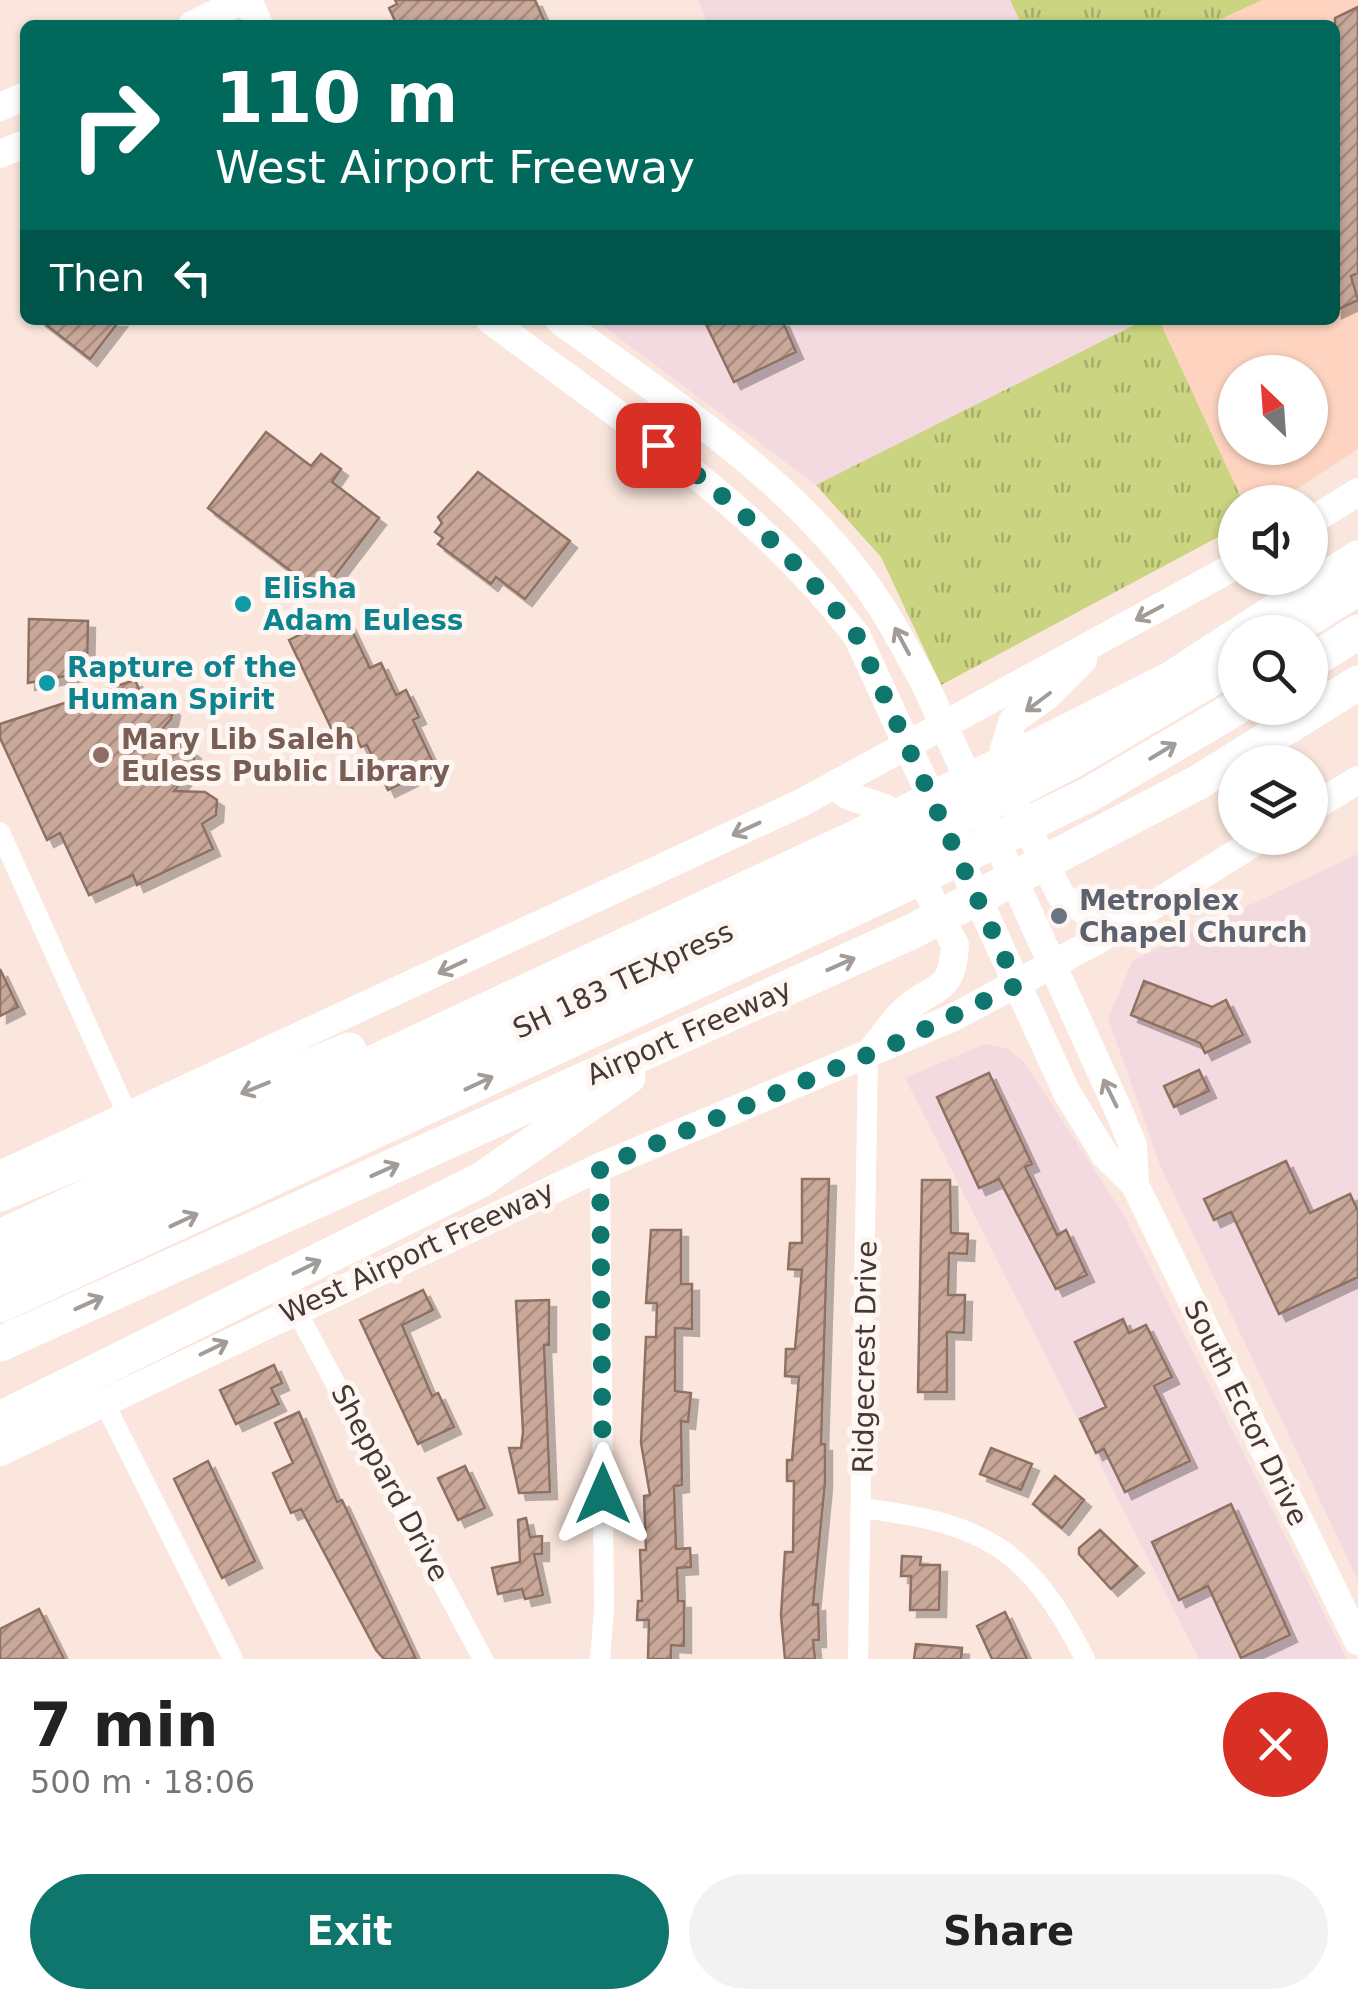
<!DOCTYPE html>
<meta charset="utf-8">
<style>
:root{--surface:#fff;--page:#f2f2f2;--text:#222;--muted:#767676;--accent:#0f766e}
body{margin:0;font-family:"DejaVu Sans",sans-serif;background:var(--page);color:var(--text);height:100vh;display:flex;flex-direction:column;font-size:38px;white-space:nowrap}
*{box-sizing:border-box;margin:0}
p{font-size:32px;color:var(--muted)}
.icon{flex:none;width:55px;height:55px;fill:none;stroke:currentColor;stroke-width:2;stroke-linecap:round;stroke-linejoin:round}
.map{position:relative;height:1659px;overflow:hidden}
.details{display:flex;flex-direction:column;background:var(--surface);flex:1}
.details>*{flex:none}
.hud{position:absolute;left:20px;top:20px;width:1320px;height:305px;border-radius:15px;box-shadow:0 2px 8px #0004;background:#00695c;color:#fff;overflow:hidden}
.needle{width:65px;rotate:335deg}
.buttons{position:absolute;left:1218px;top:355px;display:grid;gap:20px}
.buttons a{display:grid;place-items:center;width:110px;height:110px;border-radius:50%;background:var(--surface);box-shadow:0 2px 8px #0004;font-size:50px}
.pin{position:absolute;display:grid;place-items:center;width:85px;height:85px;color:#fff;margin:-42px;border-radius:20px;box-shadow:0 5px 15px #0006}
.me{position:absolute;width:110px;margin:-55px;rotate:0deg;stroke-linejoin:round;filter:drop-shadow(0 0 8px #0008)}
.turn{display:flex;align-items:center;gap:35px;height:210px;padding:0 30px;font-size:45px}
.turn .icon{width:130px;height:130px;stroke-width:2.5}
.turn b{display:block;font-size:70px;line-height:85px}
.then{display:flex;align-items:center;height:95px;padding:0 30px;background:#0003;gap:20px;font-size:38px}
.round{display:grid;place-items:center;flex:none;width:105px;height:105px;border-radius:52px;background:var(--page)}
.overview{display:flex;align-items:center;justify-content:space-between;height:170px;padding:0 30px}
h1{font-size:60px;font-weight:700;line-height:75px}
.button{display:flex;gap:20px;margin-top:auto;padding:20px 30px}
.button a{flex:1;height:115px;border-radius:60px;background:var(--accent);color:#fff;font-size:40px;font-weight:700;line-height:115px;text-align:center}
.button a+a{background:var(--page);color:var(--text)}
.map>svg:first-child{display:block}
.commercial{fill:#f3d9e0}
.built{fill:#fed4c1;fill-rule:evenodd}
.grass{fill:url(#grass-tufts)}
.building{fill:url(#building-hatch);stroke:#8f7163;stroke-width:2.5;filter:url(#shadow)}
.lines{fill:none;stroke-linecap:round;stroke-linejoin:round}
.street{stroke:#fff;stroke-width:20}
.secondary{stroke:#fff;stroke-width:28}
.highway{stroke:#fff;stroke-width:35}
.oneway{stroke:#a29c98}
.route{stroke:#0f766e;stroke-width:18;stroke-dasharray:0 32.4}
.culture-dot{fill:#0f9aa8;stroke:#fdf6f3;stroke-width:4}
.education-dot{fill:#8d6e63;stroke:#fdf6f3;stroke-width:4}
.worship-dot{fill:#6b7280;stroke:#fdf6f3;stroke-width:4}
.labels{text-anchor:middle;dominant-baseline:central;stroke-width:10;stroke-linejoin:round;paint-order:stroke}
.culture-label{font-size:28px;font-weight:bold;fill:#0d838f;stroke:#fdf6f3;text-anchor:start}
.education-label{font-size:28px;font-weight:bold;fill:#785e54;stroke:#fdf6f3;text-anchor:start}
.worship-label{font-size:28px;font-weight:bold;fill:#5b616d;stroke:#fdf6f3;text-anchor:start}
.street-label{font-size:28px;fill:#463832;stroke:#fdf6f3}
</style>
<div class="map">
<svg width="1358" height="1659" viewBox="0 0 1358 1659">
<defs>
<pattern id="grass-tufts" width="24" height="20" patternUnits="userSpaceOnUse" patternTransform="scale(2.5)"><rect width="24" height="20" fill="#cbd480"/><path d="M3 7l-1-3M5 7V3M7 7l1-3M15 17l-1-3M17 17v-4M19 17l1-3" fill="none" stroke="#a7ad69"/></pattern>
<pattern id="building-hatch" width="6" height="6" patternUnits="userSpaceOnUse" patternTransform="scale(2.5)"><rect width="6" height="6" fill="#c9a89a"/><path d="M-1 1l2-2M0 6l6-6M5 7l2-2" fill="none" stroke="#a58a7e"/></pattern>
<filter id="shadow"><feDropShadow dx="7" dy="7" stdDeviation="0" flood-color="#0004"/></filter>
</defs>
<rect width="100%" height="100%" fill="#fae6dc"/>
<path class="commercial" d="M698,0H1010L1022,25H708Z
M595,320H1144L816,485Z
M1358,854V1580L1160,1165L1108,1018L1133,960Z
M985,1044L1008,1049L1024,1062L1124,1215L1347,1659H1199L905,1078Z"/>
<path class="built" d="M1262,0H1358V449L1277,502H1243L1159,320H1335V25H1208ZM1235,372H1310V448H1235Z"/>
<path class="grass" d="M1010,0H1262L1208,25H1022Z
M1144,320H1159L1243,502H1235V528L941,685L881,557L816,485Z"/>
<path class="building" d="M395,0H535L546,25H397L389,8L397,4Z
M1358,7V273L1351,276L1358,300L1335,311V18Z
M40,320H120L90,359Z
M704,320H782L796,352L734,382Z
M266,432L311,466L321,454L341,469L332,482L379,518L321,594L208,508Z
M478,472L570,541L525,599L496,577L491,584L438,544L443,538L435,532L442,523L438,517Z
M338,616H345L370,668L381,663L396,695L406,690L419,717L413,720L435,767L388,790L367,745L361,747L352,728L335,736L289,640Z
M29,619L88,621L87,672L28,683Z
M135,680L144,700L160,695L173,709L171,719L150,743L183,744L194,752V767L174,791L205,792L217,800L216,815L202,824L213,849L137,885L133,875L89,895L60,833L47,840L0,738V724Z
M0,969L18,1007L0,1016Z
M1144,981L1212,1007L1226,1000L1243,1035L1205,1053L1200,1043L1131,1015Z
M1199,1070L1209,1091L1174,1107L1164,1086Z
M989,1073L1032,1164L1025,1167L1057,1235L1066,1230L1087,1275L1056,1289L999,1179L979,1188L937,1097Z
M1286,1161L1310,1213L1350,1194L1358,1211V1277L1279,1314L1231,1212L1214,1220L1204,1199Z
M802,1179H829L821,1444H825V1482L813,1605L818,1604L819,1640H813L815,1659H785L781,1615L785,1552H793L794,1481H787V1460H792L799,1377L785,1376L786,1349H795L802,1270L788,1269L790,1243H802Z
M922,1180H950L951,1233L968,1234L967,1254L949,1253L948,1295H965L964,1333L947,1332V1392H918Z
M651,1230H681V1284H692V1329L675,1328V1391L691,1393L688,1422L681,1421L682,1485L674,1486L676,1549L690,1548L691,1567L677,1568L678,1601H684V1646L671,1645V1659H648L649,1620H637L638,1601H642L640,1550H646L644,1496L650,1495L641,1443L646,1337H656L657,1303H646Z
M423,1290L433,1310L402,1325L432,1396L438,1393L454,1427L418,1444L360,1320Z
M549,1300V1345H544L550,1492L519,1493L509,1448H521L523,1432L516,1301Z
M1123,1319L1129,1333L1146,1325L1172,1377L1154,1386L1190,1461L1125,1492L1104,1449L1096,1453L1080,1419L1106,1407L1075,1342Z
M274,1365L282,1383L271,1388L279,1404L236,1424L220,1390Z
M299,1412L337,1502L342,1500L416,1659H384L376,1650L301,1509L291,1513L273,1473L293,1463L275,1423Z
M991,1448L1032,1464L1021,1490L980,1474Z
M208,1461L255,1561L222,1578L174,1479Z
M465,1466L485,1508L458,1520L438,1478Z
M1055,1476L1084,1500L1062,1528L1033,1504Z
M1231,1504L1290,1635L1241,1658L1208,1586L1179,1600L1152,1542Z
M526,1518L530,1537L542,1536V1554H534L543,1595L525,1599L522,1589L498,1594L492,1568L520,1562L518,1520Z
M1100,1530L1137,1566L1111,1589L1079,1554V1548Z
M902,1556L921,1557L920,1565H940L939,1610H910L911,1576H901Z
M39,1609L64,1659H0V1629Z
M1005,1612L1027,1659H992L977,1626Z
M916,1644L962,1648L961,1659H914Z"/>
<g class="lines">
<path class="street" d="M0,832L128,1116
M295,1308L483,1659
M104,1402L233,1659
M861,1508C983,1523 1029,1547 1085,1659
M600,1659L604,1609L600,1167
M858,1659L868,1055"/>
<path class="secondary" d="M248,0L259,25
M192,25L243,0
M0,107L25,96
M0,154L25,144
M490,320C619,417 758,506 857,636L1067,1093L1105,1155L1135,1185L1358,1641
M559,320C661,395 773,466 852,566C881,602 903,643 925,684L1121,1116L1133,1146L1135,1185
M1310,522L1358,492
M1083,660L1047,696L1013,720L1004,749L1005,783L1061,896L1085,911L1115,910L1145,903
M833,786L849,796L885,808L955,945C952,997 933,983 903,1012C892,1023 882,1038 872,1050
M1310,809L1358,780
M0,1175L801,803L1235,566
M0,1452L600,1167L954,1017L1096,941L1261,838"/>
<path class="highway" d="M1243,632L1358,558
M1287,632L1358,588
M1310,662L1358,632
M0,1194L349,1050
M0,1237L861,835L1171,679L1235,637
M0,1272L879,860L1072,761L1235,665
M0,1305L896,889L1090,794L1236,708
M0,1344L913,931L1197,783L1358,683
M0,1419L481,1180L628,1077"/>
</g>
<defs><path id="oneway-shaft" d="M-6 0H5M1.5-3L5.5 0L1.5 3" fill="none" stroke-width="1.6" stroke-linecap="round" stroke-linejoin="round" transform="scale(2.5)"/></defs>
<g class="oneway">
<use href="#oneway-shaft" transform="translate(1149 613) rotate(152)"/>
<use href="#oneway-shaft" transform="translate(902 641) rotate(-118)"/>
<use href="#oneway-shaft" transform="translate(1038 702) rotate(143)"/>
<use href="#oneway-shaft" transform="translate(1163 751) rotate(-31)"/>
<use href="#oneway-shaft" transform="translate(746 829) rotate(155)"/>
<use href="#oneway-shaft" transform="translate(841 964) rotate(-24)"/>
<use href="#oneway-shaft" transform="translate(452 967) rotate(155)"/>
<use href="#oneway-shaft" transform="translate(479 1083) rotate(-25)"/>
<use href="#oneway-shaft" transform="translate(255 1088) rotate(158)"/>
<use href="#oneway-shaft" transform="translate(1110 1093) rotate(-116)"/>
<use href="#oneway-shaft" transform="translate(385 1170) rotate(-24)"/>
<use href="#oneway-shaft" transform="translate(184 1220) rotate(-25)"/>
<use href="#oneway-shaft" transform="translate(307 1267) rotate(-26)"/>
<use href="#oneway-shaft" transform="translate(89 1303) rotate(-24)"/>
<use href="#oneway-shaft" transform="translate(214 1348) rotate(-26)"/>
</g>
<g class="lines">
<path class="route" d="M603,1494L600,1167L896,1043L1017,985L857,636C801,563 732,500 658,445"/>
</g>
<g class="culture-dot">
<circle cx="243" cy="604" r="10"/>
<circle cx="47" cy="683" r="10"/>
</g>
<circle class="education-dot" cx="101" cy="755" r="10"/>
<circle class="worship-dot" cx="1059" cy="916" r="10"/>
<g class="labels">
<g class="culture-label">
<text x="263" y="588">Elisha<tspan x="263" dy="32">Adam Euless</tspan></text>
<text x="67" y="667">Rapture of the<tspan x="67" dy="32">Human Spirit</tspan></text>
</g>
<g class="education-label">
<text x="121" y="739">Mary Lib Saleh<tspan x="121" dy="32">Euless Public Library</tspan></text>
</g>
<g class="worship-label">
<text x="1079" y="900">Metroplex<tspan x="1079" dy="32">Chapel Church</tspan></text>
</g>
<g class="street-label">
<text transform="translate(623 980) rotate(-25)">SH 183 TEXpress</text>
<text transform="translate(689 1032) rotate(-24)">Airport Freeway</text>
<text transform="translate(417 1252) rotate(-25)">West Airport Freeway</text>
<text transform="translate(865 1357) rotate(-89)">Ridgecrest Drive</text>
<text transform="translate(1246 1413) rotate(64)">South Ector Drive</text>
<text transform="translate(390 1483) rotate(62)">Sheppard Drive</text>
</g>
</g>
</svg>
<div class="buttons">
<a><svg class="needle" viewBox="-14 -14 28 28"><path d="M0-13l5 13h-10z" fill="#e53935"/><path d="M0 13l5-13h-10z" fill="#767676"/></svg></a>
<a><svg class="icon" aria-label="sound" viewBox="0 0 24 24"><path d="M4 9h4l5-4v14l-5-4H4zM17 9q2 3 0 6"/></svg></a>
<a><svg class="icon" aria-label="search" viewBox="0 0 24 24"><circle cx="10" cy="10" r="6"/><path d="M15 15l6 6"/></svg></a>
<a><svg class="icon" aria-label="layers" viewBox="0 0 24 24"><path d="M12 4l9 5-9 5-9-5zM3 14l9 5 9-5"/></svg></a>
</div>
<div class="pin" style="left:658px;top:445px;background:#d93025"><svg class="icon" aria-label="arrive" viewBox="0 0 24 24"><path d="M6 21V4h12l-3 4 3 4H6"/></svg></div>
<svg class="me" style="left:603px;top:1494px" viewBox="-20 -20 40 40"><path d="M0-17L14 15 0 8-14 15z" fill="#0f766e" stroke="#fff" stroke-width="4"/></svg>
<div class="hud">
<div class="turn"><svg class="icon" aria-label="right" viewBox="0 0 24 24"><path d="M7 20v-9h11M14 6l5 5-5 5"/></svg><div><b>110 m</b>West Airport Freeway</div></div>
<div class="then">Then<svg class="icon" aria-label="left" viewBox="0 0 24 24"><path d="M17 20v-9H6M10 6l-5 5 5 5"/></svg></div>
</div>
</div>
<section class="details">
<div class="overview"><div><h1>7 min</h1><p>500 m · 18:06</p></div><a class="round" style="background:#d93025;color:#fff"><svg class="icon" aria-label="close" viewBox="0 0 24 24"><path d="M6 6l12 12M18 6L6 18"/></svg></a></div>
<div class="button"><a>Exit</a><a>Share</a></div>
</section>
